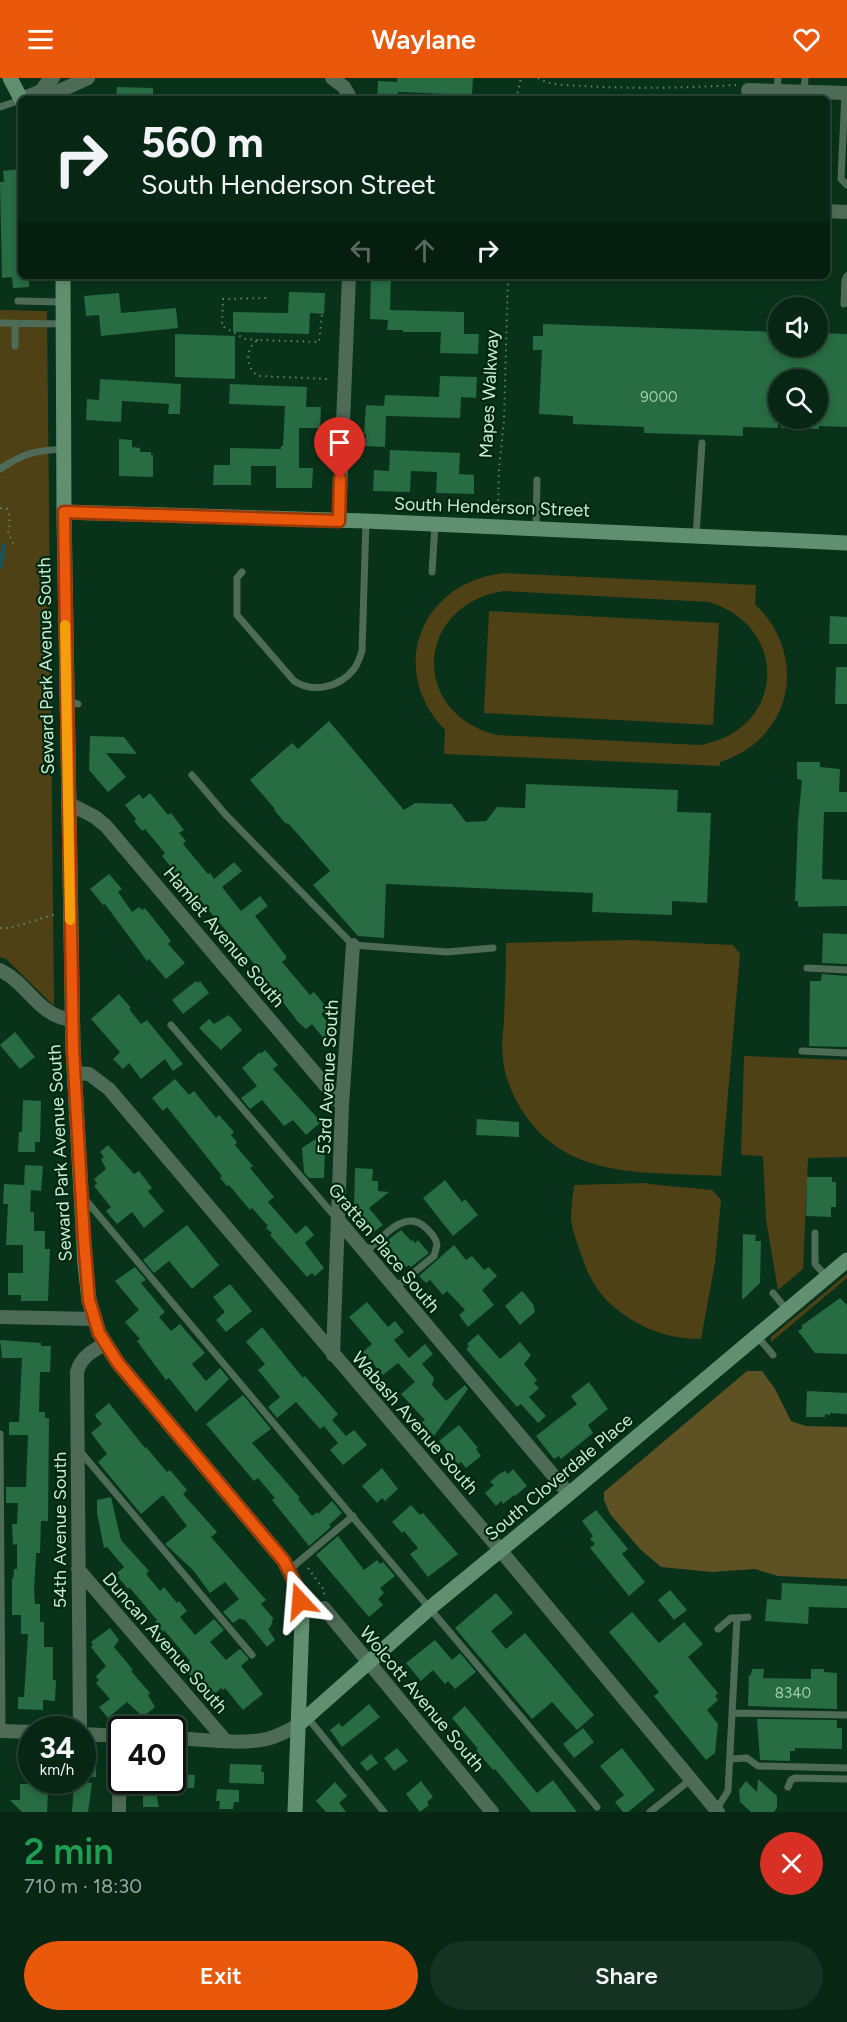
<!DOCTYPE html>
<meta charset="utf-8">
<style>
:root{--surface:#072614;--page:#153222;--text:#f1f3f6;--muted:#98a5a0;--line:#284334;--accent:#ea580c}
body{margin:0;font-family:Figtree,sans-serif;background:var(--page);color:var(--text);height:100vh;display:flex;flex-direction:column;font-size:22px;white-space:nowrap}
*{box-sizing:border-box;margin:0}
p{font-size:20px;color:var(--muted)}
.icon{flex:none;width:33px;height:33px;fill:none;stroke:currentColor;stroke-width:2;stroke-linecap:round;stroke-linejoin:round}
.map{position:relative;height:1734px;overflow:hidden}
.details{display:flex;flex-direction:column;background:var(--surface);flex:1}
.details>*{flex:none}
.hud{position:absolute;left:18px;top:18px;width:812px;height:183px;border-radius:9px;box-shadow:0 3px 9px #0003,0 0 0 2px var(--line);background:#072614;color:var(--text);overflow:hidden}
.controls{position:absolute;left:768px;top:219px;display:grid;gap:12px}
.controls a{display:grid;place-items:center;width:60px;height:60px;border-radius:50%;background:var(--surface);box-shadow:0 3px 9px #0003,0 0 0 2px var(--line);font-size:30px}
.speed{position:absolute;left:18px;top:1638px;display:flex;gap:12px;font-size:30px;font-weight:700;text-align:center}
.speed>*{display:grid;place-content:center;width:78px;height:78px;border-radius:50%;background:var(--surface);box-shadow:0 3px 9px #0003,0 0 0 2px var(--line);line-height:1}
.speed small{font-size:15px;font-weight:400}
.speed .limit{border:3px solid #111;border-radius:9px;background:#fff;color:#111}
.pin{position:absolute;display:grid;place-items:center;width:51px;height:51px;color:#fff;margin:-62px -26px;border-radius:50% 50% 50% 0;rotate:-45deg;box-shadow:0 0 6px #0007}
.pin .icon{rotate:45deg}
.me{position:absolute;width:66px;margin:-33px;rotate:341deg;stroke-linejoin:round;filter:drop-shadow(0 0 4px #0008)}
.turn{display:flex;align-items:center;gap:21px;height:126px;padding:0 24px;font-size:27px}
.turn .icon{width:78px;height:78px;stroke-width:2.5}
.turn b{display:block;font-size:42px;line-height:51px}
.lanes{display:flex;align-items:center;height:57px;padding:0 24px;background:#0003;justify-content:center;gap:30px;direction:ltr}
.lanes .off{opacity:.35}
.round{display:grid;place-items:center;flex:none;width:63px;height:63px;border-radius:32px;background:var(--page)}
.head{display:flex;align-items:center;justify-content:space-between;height:102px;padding:0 24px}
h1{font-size:36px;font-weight:600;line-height:45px;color:#1e9e55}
.cta{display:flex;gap:12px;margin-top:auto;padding:12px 24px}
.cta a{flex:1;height:69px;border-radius:36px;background:var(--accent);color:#fff;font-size:24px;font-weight:600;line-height:69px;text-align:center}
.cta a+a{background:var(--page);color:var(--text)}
header{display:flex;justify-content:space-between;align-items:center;height:78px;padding:0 24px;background:var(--accent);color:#fff;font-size:27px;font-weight:600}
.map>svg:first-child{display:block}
.green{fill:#4e4115;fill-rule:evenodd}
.forest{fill:#5e5225}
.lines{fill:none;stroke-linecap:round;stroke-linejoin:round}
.stream{stroke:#155561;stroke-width:4.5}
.building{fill:#276c42}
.path{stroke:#5e856c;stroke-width:2;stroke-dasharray:1.5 4.5;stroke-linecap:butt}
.lane{stroke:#4e6b57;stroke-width:7}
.street{stroke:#4e6b57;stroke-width:14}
.secondary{stroke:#619070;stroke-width:15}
.route-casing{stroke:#983908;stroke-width:15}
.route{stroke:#ea580c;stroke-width:10}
.slow{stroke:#f59e0b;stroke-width:10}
.labels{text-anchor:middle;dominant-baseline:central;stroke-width:4.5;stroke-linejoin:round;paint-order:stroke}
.number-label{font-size:15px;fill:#a0cdae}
.street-label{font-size:18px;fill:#c8edd2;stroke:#002811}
</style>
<header><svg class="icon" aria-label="menu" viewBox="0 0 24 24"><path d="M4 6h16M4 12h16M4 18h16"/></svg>Waylane<svg class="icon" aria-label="heart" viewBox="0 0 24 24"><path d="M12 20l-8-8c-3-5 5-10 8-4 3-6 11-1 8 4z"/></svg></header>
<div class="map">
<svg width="847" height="1734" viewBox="0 0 847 1734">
<rect width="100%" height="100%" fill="#09321a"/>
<path class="green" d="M0,232L47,233L54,928L6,881L0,879Z
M504,495L756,507L755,526C809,578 793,661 720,684V688L444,676L445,652C386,591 421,504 504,495ZM504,513L709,524C791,549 785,653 700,667L497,657C409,635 415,527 504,513Z
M489,533L719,545L713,647L484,635Z
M630,862L733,867L740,876L721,1098C646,1093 567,1104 521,1031C512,1016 504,998 503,980C501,968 503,955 504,943C505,917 506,891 506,865Z
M744,978L847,982V1079L808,1080L803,1191L778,1212L766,1141L763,1078L741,1077Z
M648,1105V1106L712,1112L721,1122L715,1185L701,1261C660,1262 612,1239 592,1202C587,1194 584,1184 581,1176C577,1164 572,1152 571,1140C571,1129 573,1118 574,1107Z
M847,1196V1200L771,1264V1259Z"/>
<path class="forest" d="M747,1293H762L775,1311L791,1343L806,1348L847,1349V1501L778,1498L755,1491L712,1494L661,1489L640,1471L610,1436L604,1422V1414Z"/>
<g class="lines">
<path class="stream" d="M0,489L4,468"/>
</g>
<path class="building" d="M397,0H473L472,17L398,14V21H377L378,3L397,4Z
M117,9L153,10V21H116Z
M19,91V99L21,100V198H29V209L13,210L12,199L2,200L0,104H4L3,93Z
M371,198H391L390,232L464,234V256H479L478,276L440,275L441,254H403V252H387L388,242L370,241Z
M289,214L325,215L324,236L310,235L309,256L233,254V234L288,235Z
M119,215L121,235L176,230L178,250L101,258L99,237L86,238L84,218Z
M543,246L778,254V268H818V255L847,256V349L819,348V351L781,350V340H818V302H778V350L743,349V358L644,355V349L573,346V338L539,336L542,272H533V258H543Z
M175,256L235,258V301L175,299Z
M440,298L477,299L476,320L461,319L460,340L386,338L385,369L365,368L366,356H364L366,327L384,328L385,317L439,319Z
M100,301L181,306L180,336H168L169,326L122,323L121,344L86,342L87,321L99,322Z
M230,306L307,309L306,329H321L320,350H299V390H313L312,410H276V388H251V407H213L214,387H230V370L281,371V368H283L285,328L229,326Z
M119,361L132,362V369L140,370V374H151V377H153V399L119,398Z
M390,372L460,375L459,396L474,397V416L436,415L437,394L411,393L410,414L373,413L374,392L389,393Z
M830,538L847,539V566H829Z
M836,589H847V626H835Z
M329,643L404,732L415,725L452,726L466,744L486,743L497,729L525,730L526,706L678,712L677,734L711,735L707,825L672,823V837L592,834L593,815L386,806L384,860L358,858L313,807L330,793L288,745L286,746L274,732L275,731L250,702L292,665L298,671Z
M90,658L124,659L137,676L106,675L126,699L108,714L89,692Z
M797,684H820V689L840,691L839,714H847V734H824L822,801L847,802V828L798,829V823H795L798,743L802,702L797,701Z
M150,715L168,737L171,735L184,752L179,755L186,763L183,766L208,796L210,795L214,801L234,784L242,793L222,809L241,833L260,818L268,828L255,838L286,878V881L282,884L310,917L314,914L328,931L321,936L334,953L325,962L312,946L306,951L298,944L251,882L195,816L194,817L162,778L165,775L145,751L142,753L134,743L136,741L125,727L139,716L143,721Z
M109,796L122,811L118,814L132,834L139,829L142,832L145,830L171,863L168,866L185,885L166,901L149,881L147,883L105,826L103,827L90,811Z
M823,855L847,856V886L822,885Z
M822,896L847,898V969L809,968L810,903H821Z
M196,903L198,905L200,903L209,915L183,936L172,922Z
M119,916L131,930L129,931L141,946L147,942L183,986L173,993L165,981L141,1001L129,985L123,991L113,981L120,974L91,941Z
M229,937L242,952L221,972L199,950L209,941L214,946Z
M15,954L35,979L20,991L0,967Z
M265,972L278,987L273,991L321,1044L306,1057L293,1042L284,1048L262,1022L250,1031L241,1020L257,1008L242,990L260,974L261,976Z
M175,1001L189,1017L194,1013L216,1040L219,1037L234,1054L231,1057L237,1064L235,1067L253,1088L250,1090L274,1119L268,1124L296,1156L306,1147L314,1157L305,1165L324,1190L315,1198L312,1195L307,1199L270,1157L272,1155L266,1150L268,1148L252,1130L250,1132L229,1107L227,1108L220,1100L222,1098L167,1029L163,1033L152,1020Z
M23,1022L41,1023L40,1064H35V1074H18L19,1054H22Z
M477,1041L519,1044V1059L476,1057Z
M317,1060L316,1070L325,1071L324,1100H309L304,1094L302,1070Z
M108,1067L134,1096L139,1093L152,1110L148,1113L164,1133L144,1150L132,1134L117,1146L106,1133L111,1129L94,1108L97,1105L94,1101L106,1091L101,1081L104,1079L100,1074Z
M25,1087L43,1088L41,1113L31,1112L30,1134H34V1153H45V1171H50L48,1223H21V1217H8V1195H23V1167H6L8,1126H3L4,1106L24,1107Z
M355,1090L373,1091L372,1103H378V1113L389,1114L369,1130L383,1147L372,1155L354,1134Z
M807,1099H832V1104H836V1129H831V1139L806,1138Z
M445,1102L462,1124L465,1121L478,1137L453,1158L423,1120Z
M187,1147L219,1187L192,1211L169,1183L154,1195L143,1182Z
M401,1152L411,1163L413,1162L415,1165L418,1162L429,1175L411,1189L409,1187L406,1189L385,1164Z
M743,1156L756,1157L755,1163H761L760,1205L742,1222Z
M454,1167L466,1182L472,1178L484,1192L489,1189L497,1198L482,1212L494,1227L468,1249L459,1237L465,1232L447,1213L443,1217L430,1202L426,1205L419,1198Z
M135,1189L146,1202L141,1205L165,1234L159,1239L171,1253L180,1246L205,1275L192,1286L206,1303L220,1290L229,1301L196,1334L169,1300L166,1302L137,1263L140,1261L125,1244L139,1232L115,1203Z
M230,1206L252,1233L226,1254L216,1242L225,1234L213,1219Z
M522,1213L533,1226L535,1234L520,1247L505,1228Z
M840,1220L847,1227V1276L815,1275L798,1253L803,1250L801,1248Z
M367,1224L388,1249L395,1243L404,1254L394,1262L409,1280L425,1266L433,1276L422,1286L434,1300L432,1307L446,1323L465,1307L468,1311L434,1358L422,1344L425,1342L401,1316L415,1304L398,1285L383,1297L363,1274L372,1266L349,1239Z
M262,1249L303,1300L305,1298L338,1336L332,1342L346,1358L354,1352L367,1367L343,1387L330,1372L338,1365L324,1348L320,1351L296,1324L277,1340L268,1329L280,1319L258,1292L265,1286L246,1264Z
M478,1256L500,1281L520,1264L531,1277L524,1286L537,1302L534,1305L539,1310L529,1319L546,1338L538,1345L521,1326L517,1329L466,1271L469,1268L467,1266Z
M0,1262L41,1265V1268H51L50,1294H40L39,1334H45V1340H49L48,1443H41L40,1475H36V1479L34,1512L35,1526H40V1544H44V1569H53V1602H56L55,1623L43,1622V1632L18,1631V1619H24L28,1556H21V1537H12V1501H13L14,1491H17V1466L13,1467L12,1446H17L18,1425H6V1409H26L28,1357H9V1344H19L22,1280H2Z
M589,1304L608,1331L588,1347L593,1355L561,1381L559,1378L554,1381L536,1358L577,1326L571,1318Z
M807,1313L847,1315V1336L830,1335V1337L825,1336V1339H806Z
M243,1317L271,1351L252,1365L300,1420L298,1421L312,1438L317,1434L318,1436L332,1423L342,1435L329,1447L331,1449L309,1468L272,1422L275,1420L258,1400L254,1403L206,1346Z
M109,1325L145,1370L146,1369L167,1394L170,1392L187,1412L183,1416L217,1454L211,1459L266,1522L261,1526L273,1540L271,1548L268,1551L275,1562L267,1569L244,1541L242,1542L240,1540L233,1545L223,1534L239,1521L225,1504L210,1515L193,1492L165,1466L187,1448L163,1417L141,1436L98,1384L107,1376L91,1355L102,1346L95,1338L96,1336Z
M459,1347L478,1370L476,1371L481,1378L466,1390L461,1384L458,1386L439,1363Z
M382,1390L398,1411L385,1423L382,1420L377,1425L362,1408Z
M513,1391L527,1408L515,1418L514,1417L503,1426L501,1423L496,1428L485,1415L494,1407L490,1404L499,1396L505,1393L508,1396Z
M111,1419L121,1462L149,1493L146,1496L160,1513L164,1509L177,1525L179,1523L187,1533L180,1539L195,1557L214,1541L224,1552L210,1564L226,1582L240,1571L249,1581L241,1588L263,1616L243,1632L225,1610L223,1612L221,1610L209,1621L183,1589L190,1583L164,1552L163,1554L155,1544L157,1542L130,1510L128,1511L118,1499L120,1498L117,1495L124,1489L107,1469L104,1470L97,1435V1422Z
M411,1427L420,1437L423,1435L458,1476L428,1499L410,1476L418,1470L404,1453L402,1455L392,1444Z
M596,1432L628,1471L622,1476L645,1504L629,1518L590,1470L595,1466L590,1461L593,1458L582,1443Z
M338,1458L364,1492L377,1482L380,1486L383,1484L395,1498L380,1510L384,1515L378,1521L383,1527L369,1539L316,1477Z
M782,1505L847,1508V1530L809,1529L808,1546L765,1543L767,1521L781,1522Z
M670,1512L687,1532L674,1542L658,1522Z
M496,1515L513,1535L491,1553L506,1571L525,1555L594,1637L577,1652L552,1624L532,1641L455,1550Z
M632,1534L659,1565L684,1544L703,1566L688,1579L718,1615L715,1618L718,1622L707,1632L718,1646L715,1675L706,1682L658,1623L654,1618L659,1614L609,1554Z
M110,1550L119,1562L114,1569L133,1592L131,1593L150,1615L148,1617L155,1629L143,1639L127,1624L108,1640L99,1629L110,1621L96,1605L99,1602L96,1599L97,1597L106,1588L91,1569L93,1567L91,1564Z
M435,1562L452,1582L460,1575L476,1594L455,1611L448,1603L445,1606L433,1592L421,1603L406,1585Z
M752,1591H764L763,1600L811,1601V1591H824V1594L837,1595V1631L748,1628L749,1597H751Z
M369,1626L380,1639L342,1669L330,1652L339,1645L342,1649Z
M465,1628L537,1715L553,1702L577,1734H531L495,1691L493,1692L476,1672L478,1671L452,1640Z
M757,1641L837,1642V1650H842V1671L795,1670V1673H790V1683L760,1682Z
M583,1650L594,1664L574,1680L563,1666Z
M397,1670L408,1683L394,1693L384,1680Z
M622,1670L655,1712L628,1734H623L615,1724L624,1717L600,1688Z
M371,1676L378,1685L367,1693L360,1685Z
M82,1686H96V1699H82Z
M230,1686L262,1687L261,1694H264V1706L229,1705Z
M172,1696L195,1697L194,1710H180V1715H156L159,1729H143V1702H172Z
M758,1701L777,1718V1730L774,1734H751L740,1724L739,1712L746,1703L757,1714Z
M32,1703H43V1716H48L47,1734H22L10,1722H20V1706H32Z
M421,1703L433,1719L427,1724L429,1727L420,1734L406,1716Z
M74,1704L92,1705L88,1734H72Z
M335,1704L347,1718L339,1725L346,1734H326L316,1723Z
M217,1711L239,1712V1724H234L233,1731H219L220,1723H216Z"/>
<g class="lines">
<path class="path" d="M538,0C550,8 568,7 583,8C634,11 685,10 736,7
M516,21L521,0
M322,237L319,264L258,262C245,270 245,289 258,298L328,301
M258,262L245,261L222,248L223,221L270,220
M0,430L7,431C11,440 10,446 8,455L14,467
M498,435L499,391L504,342L508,198
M0,850H10L56,836
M308,1490L324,1512V1518"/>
<path class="lane" d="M777,13L778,0
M804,14L805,0
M845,15L841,101L847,107
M0,29L21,22
M18,223L63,224
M844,226L845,202L847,198
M0,245L63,246
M15,268V245
M0,391C26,374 34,373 64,371
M536,450L537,402
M696,458L702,365
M242,494L237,500V537L294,603C313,615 339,610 354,591C358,586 360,579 362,573L366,443
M432,494L435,446
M66,622L78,626
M192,697L225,736L353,867L447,874L493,870
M807,890L847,892
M171,947L337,1141
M802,973L847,975
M84,1120L597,1729
M815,1155V1186L827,1199
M365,1175C382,1160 406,1128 427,1151C432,1156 436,1160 437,1167L434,1178L395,1210
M773,1215L787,1232
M757,1258L773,1277
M0,1356L2,1653
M79,1372L252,1577
M289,1492L353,1438
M737,1540L748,1539
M732,1635L847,1637
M307,1639L384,1734
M731,1681L747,1680L758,1688L847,1690
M788,1709L791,1702L795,1700L847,1701
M716,1732L728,1713L737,1540H731L718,1551
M650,1734L690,1702"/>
<path class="street" d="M332,0L344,9L351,21
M748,12L847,15
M41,13L49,2L53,0
M22,21L41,13L57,14L88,0
M826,133L847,134
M339,443L349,198
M68,725L95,739L106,748L342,1027
M0,892C29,906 38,939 73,942
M74,995L89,996L109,1011L501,1473L718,1734
M339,1143L569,1416
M0,1239L94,1241
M333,1277L342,1027L353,867
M78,1491L225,1662
M324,1530L492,1734
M80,1652L77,1294C81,1279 92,1273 105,1266
M0,1653L32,1654
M82,1656L122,1658
M172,1660C201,1661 239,1667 267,1661C278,1658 288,1653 298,1647
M119,1734L120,1658"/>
<path class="secondary" d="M10,0L21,21
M63,198L64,434L73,971L85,1186L89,1222L99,1255L118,1285L284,1483L296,1507L302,1541L295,1734
M64,434L366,443L847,465
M298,1647L430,1530L569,1416L847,1182"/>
</g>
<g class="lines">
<defs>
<path id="route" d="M300,1523L296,1507L284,1483L118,1285L99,1255L89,1222L84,1162L73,971L64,434L339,443L340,401"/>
</defs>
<use href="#route" class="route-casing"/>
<use href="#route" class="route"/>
<path class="slow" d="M65,547L70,842"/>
</g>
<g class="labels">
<g class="number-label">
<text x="659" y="319">9000</text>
<text x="793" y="1615">8340</text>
</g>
<g class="street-label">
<text transform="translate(489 316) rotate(-87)">Mapes Walkway</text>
<text transform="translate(492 429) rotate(2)">South Henderson Street</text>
<text transform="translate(46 588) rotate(-91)">Seward Park Avenue South</text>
<text transform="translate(224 859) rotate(50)">Hamlet Avenue South</text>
<text transform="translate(328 999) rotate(-87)">53rd Avenue South</text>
<text transform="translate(60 1075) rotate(-93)">Seward Park Avenue South</text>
<text transform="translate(384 1170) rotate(50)">Grattan Place South</text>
<text transform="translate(415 1345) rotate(49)">Wabash Avenue South</text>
<text transform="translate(559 1399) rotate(-40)">South Cloverdale Place</text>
<text transform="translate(60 1452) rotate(-90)">54th Avenue South</text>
<text transform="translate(165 1565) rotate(49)">Duncan Avenue South</text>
<text transform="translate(422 1621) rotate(50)">Wolcott Avenue South</text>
</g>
</g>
</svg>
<div class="controls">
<a><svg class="icon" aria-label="sound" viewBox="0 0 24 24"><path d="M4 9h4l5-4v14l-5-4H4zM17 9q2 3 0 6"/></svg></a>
<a><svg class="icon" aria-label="search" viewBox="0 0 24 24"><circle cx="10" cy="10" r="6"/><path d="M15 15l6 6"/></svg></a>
</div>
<div class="speed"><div>34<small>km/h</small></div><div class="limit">40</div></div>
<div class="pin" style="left:340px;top:401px;background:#d93025"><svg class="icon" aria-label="arrive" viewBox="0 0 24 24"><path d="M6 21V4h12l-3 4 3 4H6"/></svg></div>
<svg class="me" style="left:300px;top:1523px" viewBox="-20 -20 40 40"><path d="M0-17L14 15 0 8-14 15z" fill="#ea580c" stroke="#fff" stroke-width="4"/></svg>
<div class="hud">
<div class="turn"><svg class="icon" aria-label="right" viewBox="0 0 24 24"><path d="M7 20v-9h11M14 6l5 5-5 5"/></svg><div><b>560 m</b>South Henderson Street</div></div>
<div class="lanes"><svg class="icon off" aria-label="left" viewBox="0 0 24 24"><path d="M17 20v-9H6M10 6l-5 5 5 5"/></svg><svg class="icon off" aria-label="ahead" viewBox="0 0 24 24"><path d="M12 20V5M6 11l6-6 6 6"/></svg><svg class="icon" aria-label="right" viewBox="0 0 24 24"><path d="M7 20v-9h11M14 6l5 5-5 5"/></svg></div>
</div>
</div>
<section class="details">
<div class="head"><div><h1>2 min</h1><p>710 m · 18:30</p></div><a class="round" style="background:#d93025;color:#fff"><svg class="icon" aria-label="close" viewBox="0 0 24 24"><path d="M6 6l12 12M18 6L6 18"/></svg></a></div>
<div class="cta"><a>Exit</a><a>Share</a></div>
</section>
